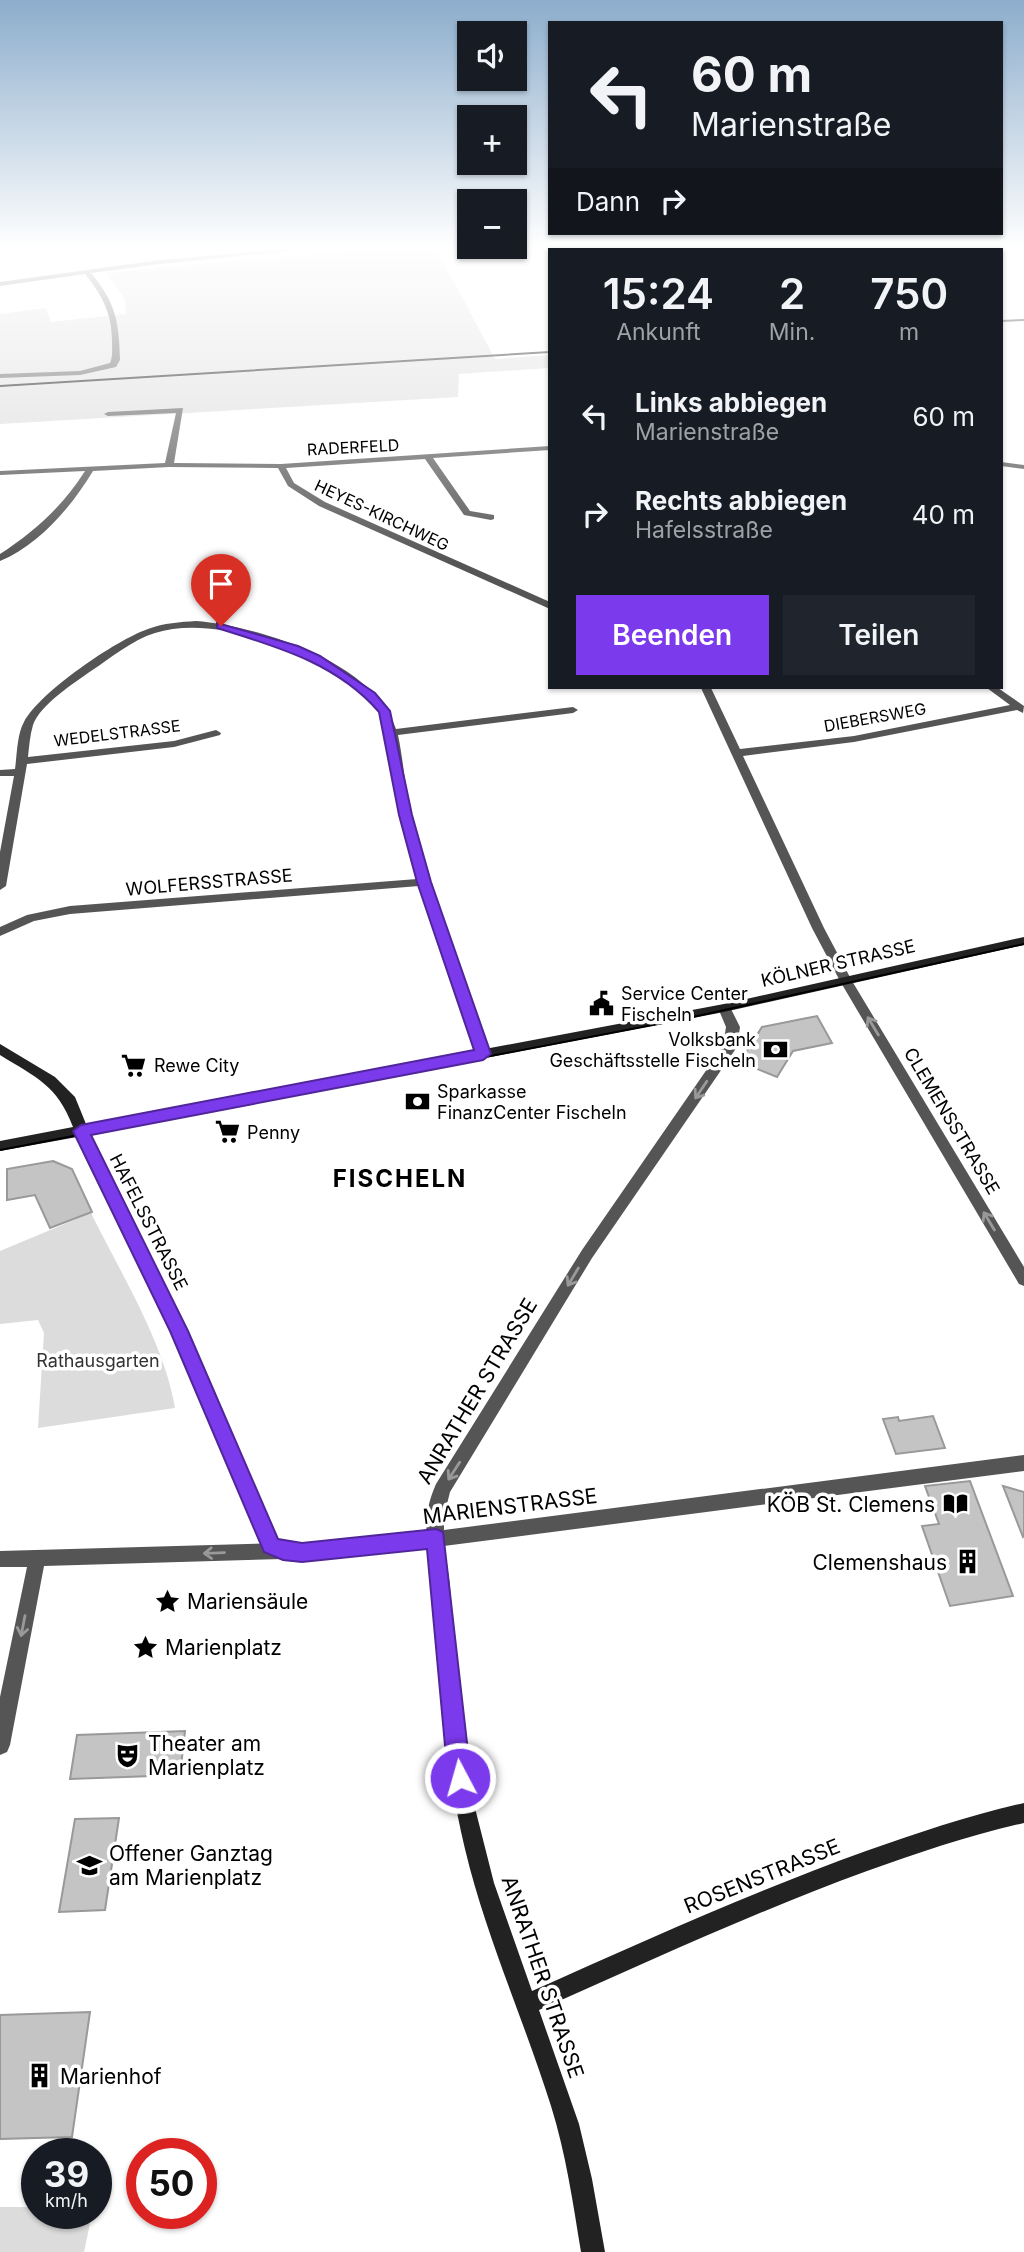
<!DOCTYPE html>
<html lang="de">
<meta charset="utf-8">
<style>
:root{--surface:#171b24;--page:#20242c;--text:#f1f3f6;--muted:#9ea1a6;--accent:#7c3aed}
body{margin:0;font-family:Inter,sans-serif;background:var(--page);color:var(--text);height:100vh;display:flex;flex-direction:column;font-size:26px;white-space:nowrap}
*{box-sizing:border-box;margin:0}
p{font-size:23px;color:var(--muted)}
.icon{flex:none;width:38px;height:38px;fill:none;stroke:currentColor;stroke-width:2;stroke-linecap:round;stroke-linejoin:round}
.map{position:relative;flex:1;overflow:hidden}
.details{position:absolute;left:548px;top:248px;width:455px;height:441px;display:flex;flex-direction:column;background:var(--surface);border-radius:0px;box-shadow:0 2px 5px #0004}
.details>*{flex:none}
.banner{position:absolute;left:548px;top:21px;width:455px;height:214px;border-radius:0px;box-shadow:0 2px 5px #0004;background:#171b24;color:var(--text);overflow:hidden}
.buttons{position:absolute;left:457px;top:21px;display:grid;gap:14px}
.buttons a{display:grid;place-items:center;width:70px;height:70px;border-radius:0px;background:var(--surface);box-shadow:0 2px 5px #0004;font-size:35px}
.speed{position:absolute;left:21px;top:2138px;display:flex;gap:14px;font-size:35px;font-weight:700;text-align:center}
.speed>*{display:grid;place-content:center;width:91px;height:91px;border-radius:50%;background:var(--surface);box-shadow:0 2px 5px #0004;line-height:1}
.speed small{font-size:18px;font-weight:400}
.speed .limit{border:10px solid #d22;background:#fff;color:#111}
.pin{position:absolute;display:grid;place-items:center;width:60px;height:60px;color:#fff;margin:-72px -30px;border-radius:50% 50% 50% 0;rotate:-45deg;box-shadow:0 0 7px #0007}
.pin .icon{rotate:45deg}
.me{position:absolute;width:77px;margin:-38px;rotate:354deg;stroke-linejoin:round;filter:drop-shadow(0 0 5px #0008)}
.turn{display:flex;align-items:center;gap:24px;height:147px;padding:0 28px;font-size:32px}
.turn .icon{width:91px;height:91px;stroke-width:2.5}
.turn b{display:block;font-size:49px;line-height:60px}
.then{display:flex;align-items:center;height:66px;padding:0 28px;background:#0003;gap:14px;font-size:26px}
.eta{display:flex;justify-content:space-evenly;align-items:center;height:119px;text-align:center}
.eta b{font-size:42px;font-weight:600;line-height:49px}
.action{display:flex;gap:14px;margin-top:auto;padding:14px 28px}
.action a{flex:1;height:80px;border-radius:0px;background:var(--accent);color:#fff;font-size:28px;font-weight:600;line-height:80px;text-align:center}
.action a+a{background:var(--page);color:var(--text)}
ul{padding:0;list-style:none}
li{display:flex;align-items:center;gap:21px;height:98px;padding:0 28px}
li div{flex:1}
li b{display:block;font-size:26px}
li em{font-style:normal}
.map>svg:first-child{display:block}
.green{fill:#dcdcdc}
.building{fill:#c4c4c4;stroke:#999;stroke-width:2}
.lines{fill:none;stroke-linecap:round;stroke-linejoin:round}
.street{fill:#555;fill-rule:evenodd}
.secondary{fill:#222;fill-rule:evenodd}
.tram{stroke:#000;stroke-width:2}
.oneway{stroke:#999}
.route{fill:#7c3aed;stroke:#51269a;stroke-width:2}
.labels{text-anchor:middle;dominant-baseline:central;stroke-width:7;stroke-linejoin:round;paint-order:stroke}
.far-street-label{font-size:16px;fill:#000;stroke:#fff}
.street-label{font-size:18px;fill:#000;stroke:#fff}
.poi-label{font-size:18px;fill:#000;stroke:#fff;text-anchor:start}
.park-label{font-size:18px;fill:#333;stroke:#fff}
.near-street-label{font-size:21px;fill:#000;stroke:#fff}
.near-poi-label{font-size:21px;fill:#000;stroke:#fff;text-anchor:start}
.district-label{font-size:24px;font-weight:bold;letter-spacing:2px;fill:#000;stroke:#fff}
</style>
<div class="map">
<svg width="1024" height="2252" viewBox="0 0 1024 2252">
<rect width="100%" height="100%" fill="#fff"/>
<path class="green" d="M371,248H436L495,359L549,355V368L459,374L458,397L0,424V314L46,308L51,322L126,314L125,299L106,273Z
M91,1213C121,1274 164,1342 175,1408L38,1428L44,1333L38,1320L0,1324V1251Z
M0,2207H37V2214H92L84,2252H0Z"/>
<path class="building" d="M817,1016L832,1043L793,1051L777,1077L740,1062L762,1027Z
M53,1161L72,1169L92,1212L50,1228L35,1195L7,1200V1169Z
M933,1416L945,1448L896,1454L883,1419L898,1417L899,1421Z
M970,1481L1013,1596L950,1606L922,1526L939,1524L925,1486Z
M1003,1486L1024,1492V1536L1023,1537Z
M185,1731L180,1775L70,1779L77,1735Z
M119,1818L105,1910L59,1912L75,1819Z
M90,2012L72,2137L0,2139V2015Z"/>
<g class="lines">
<path class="street" d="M298,248H319L160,264L91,273C116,303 119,322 120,360L116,367L80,375L0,378V374L80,371L110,363C113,356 112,349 112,341C112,313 102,295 85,274L0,286V282L160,260Z
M687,248H693L695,250H689Z
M183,408L174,463L281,464L550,446V450L433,458L470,511L494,515V519L491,520L464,515L425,459L286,468L294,483L325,502L550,602V609L319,506L288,486L278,468L169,467L93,471C72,506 39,545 0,561V554C34,532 63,506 85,471L0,475V471L165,463L176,413L108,416L104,414L108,412Z
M1001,462L1024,465V469L1001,466Z
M196,621C259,626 375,663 396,729L573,707L578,710L573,713L398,735C404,763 405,792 412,820C432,900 461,977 490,1054L488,1057H478L476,1054L419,886L70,914L34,921L0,936V927L27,915L70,906L417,879C411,858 405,838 400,817C393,786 394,728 374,705C332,656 218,612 155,633C132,640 111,658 91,671C74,683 40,705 33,725C30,735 29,747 28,757L174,741L216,730L221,733L220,735L174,747L27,764L6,886L0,890V852L14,776H0V770L15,769C17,755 17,734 24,722C40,692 116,640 148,629C164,623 180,622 196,621Z
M701,688H711L740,749L854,736L1010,705L987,688H998L1024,706L1023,713L1017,710L854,742L743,756L824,928L852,981L1024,1267V1286L1019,1284L840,981L812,928Z
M724,1004L729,1005L740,1027L737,1047L592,1258L450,1492L444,1516V1530L1024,1455V1471L436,1547L430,1545C422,1527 428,1502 436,1484L582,1250L723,1046L726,1027L718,1008Z
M283,1543L289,1545L292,1551L289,1557L283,1559L44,1566L10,1745L7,1752L0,1755V1697L27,1567H0V1551Z"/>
<path class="secondary" d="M1024,937V945L724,1012L90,1134L102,1163L187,1331L277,1539L285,1543L302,1544L436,1531L442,1533L449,1578L464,1734L476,1812L494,1883L532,1991C642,1942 752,1892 866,1851C918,1833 970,1815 1024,1803V1823C970,1835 918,1853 867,1871C755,1912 647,1962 539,2010L579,2124L592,2179L605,2252H581C573,2203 566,2154 551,2106C524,2020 486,1937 465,1849C441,1750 438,1649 428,1548L302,1560L283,1559L265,1551L171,1331L88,1163L77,1137L0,1151V1141L73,1127C57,1085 37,1078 0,1055V1044L55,1077L75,1097L86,1124L724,1004Z"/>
<path class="tram" d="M1001,321L1024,320
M0,386L550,352
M0,1150L679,1020L1024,944"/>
</g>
<defs><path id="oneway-shaft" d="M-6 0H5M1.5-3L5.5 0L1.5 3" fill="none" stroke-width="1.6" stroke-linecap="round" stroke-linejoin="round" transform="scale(1.75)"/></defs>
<g class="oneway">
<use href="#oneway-shaft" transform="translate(873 1026) rotate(-121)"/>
<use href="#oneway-shaft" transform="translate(701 1090) rotate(124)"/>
<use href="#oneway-shaft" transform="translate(989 1221) rotate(-121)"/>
<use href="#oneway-shaft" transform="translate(573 1277) rotate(121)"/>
<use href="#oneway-shaft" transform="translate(454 1471) rotate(123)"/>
<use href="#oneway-shaft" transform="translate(214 1553) rotate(178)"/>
<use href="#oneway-shaft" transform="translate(23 1626) rotate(101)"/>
</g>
<linearGradient id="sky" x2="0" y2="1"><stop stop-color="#8cadcc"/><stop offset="0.44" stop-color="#fff"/><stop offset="1" stop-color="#fff" stop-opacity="0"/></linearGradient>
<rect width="1024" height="563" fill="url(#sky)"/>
<path class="route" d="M217,623L298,646L320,656L375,693L390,711L412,815L431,882L491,1054L483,1060L91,1135L188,1331L278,1539L302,1543L436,1529L443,1532L471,1778L467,1786L460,1789L452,1786L448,1778L427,1549L302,1562L283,1560L264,1552L170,1331L73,1131L81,1125L474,1050L417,882L399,815L379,712C337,663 275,646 217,628Z"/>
<defs>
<symbol id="civic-bare" viewBox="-9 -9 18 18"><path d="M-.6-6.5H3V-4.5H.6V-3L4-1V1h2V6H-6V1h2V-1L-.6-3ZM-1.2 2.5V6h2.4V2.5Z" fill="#000" stroke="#fff" stroke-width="2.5" paint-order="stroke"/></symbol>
<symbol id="bank-bare" viewBox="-9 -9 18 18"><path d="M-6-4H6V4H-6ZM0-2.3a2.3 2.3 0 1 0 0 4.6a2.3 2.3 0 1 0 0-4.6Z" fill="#000" stroke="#fff" stroke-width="2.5" paint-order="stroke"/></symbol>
<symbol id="supermarket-bare" viewBox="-9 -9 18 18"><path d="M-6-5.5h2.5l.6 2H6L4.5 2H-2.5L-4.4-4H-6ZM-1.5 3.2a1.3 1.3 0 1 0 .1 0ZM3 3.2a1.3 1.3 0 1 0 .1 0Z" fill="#000" stroke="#fff" stroke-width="2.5" paint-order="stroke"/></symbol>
<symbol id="library-bare" viewBox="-9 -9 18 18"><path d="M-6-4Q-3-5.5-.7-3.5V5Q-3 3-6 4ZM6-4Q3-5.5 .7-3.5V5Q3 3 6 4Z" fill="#000" stroke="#fff" stroke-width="2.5" paint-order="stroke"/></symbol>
<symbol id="building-bare" viewBox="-9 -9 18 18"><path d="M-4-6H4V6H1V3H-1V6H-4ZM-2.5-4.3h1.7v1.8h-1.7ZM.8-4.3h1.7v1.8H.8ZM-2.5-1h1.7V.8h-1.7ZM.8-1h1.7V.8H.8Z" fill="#000" stroke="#fff" stroke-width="2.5" paint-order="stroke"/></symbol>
<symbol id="sight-bare" viewBox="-9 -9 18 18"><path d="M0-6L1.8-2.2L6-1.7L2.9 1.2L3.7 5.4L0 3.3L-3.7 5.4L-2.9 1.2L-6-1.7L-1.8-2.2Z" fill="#000" stroke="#fff" stroke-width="2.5" paint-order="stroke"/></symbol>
<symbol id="theatre-bare" viewBox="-9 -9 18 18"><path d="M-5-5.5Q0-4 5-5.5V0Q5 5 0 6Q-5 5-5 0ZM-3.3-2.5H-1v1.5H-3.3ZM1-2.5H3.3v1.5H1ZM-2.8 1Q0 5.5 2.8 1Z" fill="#000" stroke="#fff" stroke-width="2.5" paint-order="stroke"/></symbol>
<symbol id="school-bare" viewBox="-9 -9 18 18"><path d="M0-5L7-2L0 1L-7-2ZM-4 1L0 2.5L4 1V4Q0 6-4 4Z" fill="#000" stroke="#fff" stroke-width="2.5" paint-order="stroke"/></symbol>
</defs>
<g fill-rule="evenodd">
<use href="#civic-bare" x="584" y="986" width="35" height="35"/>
<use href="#bank-bare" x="758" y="1032" width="35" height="35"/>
<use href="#supermarket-bare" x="116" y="1048" width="35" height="35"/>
<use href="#bank-bare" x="400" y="1084" width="35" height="35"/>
<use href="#supermarket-bare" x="210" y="1114" width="35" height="35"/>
<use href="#library-bare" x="938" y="1486" width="35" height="35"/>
<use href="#building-bare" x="950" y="1544" width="35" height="35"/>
<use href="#sight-bare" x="150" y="1584" width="35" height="35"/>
<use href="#sight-bare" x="128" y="1630" width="35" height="35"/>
<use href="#theatre-bare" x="110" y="1738" width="35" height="35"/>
<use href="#school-bare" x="72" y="1848" width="35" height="35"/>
<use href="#building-bare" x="22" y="2058" width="35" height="35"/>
</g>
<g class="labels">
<g class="far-street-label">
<text transform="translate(353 447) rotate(-3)">RADERFELD</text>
<text transform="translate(382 515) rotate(25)">HEYES-KIRCHWEG</text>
<text transform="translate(875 717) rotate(-10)">DIEBERSWEG</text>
<text transform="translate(117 733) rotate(-7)">WEDELSTRASSE</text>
</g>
<g class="street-label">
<text transform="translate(209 882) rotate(-5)">WOLFERSSTRASSE</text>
<text transform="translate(838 963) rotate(-13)">KÖLNER STRASSE</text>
<text transform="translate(952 1121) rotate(59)">CLEMENSSTRASSE</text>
<text transform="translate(149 1222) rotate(63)">HAFELSSTRASSE</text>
</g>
<g class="poi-label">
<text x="621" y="993">Service Center<tspan x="621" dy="21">Fischeln</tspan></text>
<text x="756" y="1039" text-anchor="end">Volksbank<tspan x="756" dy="21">Geschäftsstelle Fischeln</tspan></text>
<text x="154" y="1065">Rewe City</text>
<text x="437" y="1091">Sparkasse<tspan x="437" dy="21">FinanzCenter Fischeln</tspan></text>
<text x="247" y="1132">Penny</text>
</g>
<g class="park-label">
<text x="98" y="1360">Rathausgarten</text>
</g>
<g class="near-street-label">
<text transform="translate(477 1391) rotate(-59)">ANRATHER STRASSE</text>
<text transform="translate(510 1506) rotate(-7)">MARIENSTRASSE</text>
<text transform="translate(762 1876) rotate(-22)">ROSENSTRASSE</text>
<text transform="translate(543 1977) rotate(71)">ANRATHER STRASSE</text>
</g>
<g class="near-poi-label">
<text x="935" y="1504" text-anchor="end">KÖB St. Clemens</text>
<text x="947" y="1562" text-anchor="end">Clemenshaus</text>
<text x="187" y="1601">Mariensäule</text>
<text x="165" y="1647">Marienplatz</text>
<text x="148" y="1743">Theater am<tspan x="148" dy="24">Marienplatz</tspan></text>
<text x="109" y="1853">Offener Ganztag<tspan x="109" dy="24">am Marienplatz</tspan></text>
<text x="60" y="2076">Marienhof</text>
</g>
<g class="district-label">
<text x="400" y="1178">FISCHELN</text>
</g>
</g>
</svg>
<div class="buttons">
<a><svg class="icon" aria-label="sound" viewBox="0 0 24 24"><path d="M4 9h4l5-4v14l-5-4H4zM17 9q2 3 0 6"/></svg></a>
<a>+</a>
<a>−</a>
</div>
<div class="speed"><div>39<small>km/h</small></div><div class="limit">50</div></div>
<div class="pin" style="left:221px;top:626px;background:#d93025"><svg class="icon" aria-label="arrive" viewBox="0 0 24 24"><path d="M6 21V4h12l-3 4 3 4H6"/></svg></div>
<svg class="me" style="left:460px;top:1778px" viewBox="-20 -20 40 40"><circle r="17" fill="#7c3aed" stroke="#fff" stroke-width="3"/><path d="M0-11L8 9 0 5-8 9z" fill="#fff"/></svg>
<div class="banner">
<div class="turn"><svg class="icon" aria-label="left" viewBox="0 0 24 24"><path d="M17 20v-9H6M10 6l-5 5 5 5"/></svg><div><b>60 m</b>Marienstraße</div></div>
<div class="then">Dann<svg class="icon" aria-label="right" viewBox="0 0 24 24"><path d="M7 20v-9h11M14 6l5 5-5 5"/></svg></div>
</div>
<section class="details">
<div class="eta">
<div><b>15:24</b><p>Ankunft</p></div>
<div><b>2</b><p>Min.</p></div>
<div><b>750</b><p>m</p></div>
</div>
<ul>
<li><svg class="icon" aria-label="left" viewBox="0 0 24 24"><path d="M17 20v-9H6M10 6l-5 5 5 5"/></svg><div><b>Links abbiegen</b><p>Marienstraße</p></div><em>60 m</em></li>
<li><svg class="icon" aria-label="right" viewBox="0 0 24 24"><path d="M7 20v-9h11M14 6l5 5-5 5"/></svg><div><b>Rechts abbiegen</b><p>Hafelsstraße</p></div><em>40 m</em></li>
</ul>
<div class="action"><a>Beenden</a><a>Teilen</a></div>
</section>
</div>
